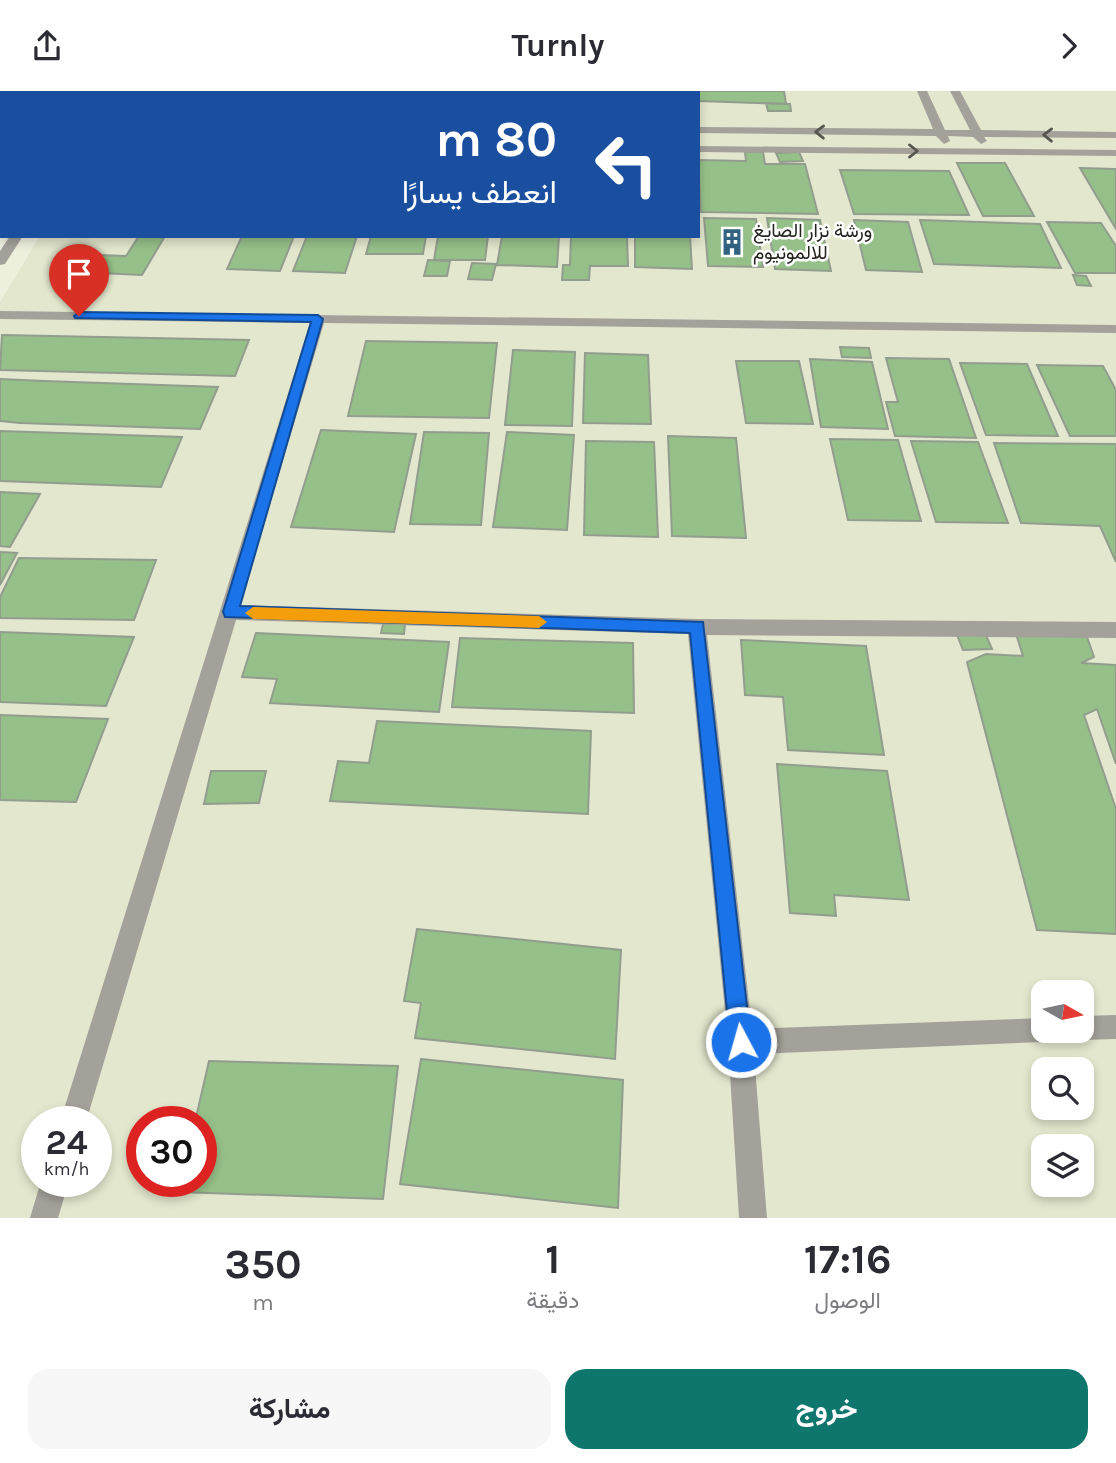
<!DOCTYPE html>
<html lang="ar">
<meta charset="utf-8">
<style>
:root{--surface:#fff;--page:#f7f7f7;--text:#2b2b33;--muted:#7c7c81;--accent:#0f766e}
body{margin:0;font-family:Karla,Vazirmatn,sans-serif;background:var(--page);color:var(--text);direction:rtl;height:100vh;display:flex;flex-direction:column;font-size:26px;white-space:nowrap}
*{box-sizing:border-box;margin:0}
p{font-size:23px;color:var(--muted)}
.icon{flex:none;width:38px;height:38px;fill:none;stroke:currentColor;stroke-width:2;stroke-linecap:round;stroke-linejoin:round}
.map{position:relative;height:1127px;overflow:hidden;direction:ltr}
.side{display:flex;flex-direction:column;background:var(--surface);flex:1}
.side>*{flex:none}
.guide{position:absolute;left:0px;top:0px;width:700px;height:147px;box-shadow:0 4px 10px #0003;direction:rtl;background:#1a4fa0;color:#fff;overflow:hidden}
.needle{width:46px;rotate:99deg}
.buttons{position:absolute;left:1031px;top:889px;display:grid;gap:14px}
.buttons a{display:grid;place-items:center;width:63px;height:63px;border-radius:14px;background:var(--surface);box-shadow:0 4px 10px #0003;font-size:35px}
.speed{position:absolute;left:21px;top:1015px;display:flex;gap:14px;font-size:35px;font-weight:700;text-align:center}
.speed>*{display:grid;place-content:center;width:91px;height:91px;border-radius:50%;background:var(--surface);box-shadow:0 4px 10px #0003;line-height:1}
.speed small{font-size:18px;font-weight:400}
.speed .limit{border:10px solid #d22;background:#fff;color:#111}
.pin{position:absolute;display:grid;place-items:center;width:60px;height:60px;color:#fff;margin:-72px -30px;border-radius:50% 50% 50% 0;rotate:-45deg;box-shadow:0 0 7px #0007}
.pin .icon{rotate:45deg}
.me{position:absolute;width:77px;margin:-38px;rotate:354deg;stroke-linejoin:round;filter:drop-shadow(0 0 5px #0008)}
.turn{display:flex;align-items:center;gap:24px;height:147px;padding:0 28px;font-size:32px}
.turn .icon{width:91px;height:91px;stroke-width:2.5}
.turn b{display:block;font-size:49px;line-height:60px}
.eta{display:flex;justify-content:space-evenly;align-items:center;height:119px;text-align:center}
.eta b{font-size:42px;font-weight:700;line-height:49px}
.cta{display:flex;gap:14px;margin-top:auto;padding:14px 28px}
.cta a{flex:1;height:80px;border-radius:21px;background:var(--accent);color:#fff;font-size:28px;font-weight:700;line-height:80px;text-align:center}
.cta a+a{background:var(--page);color:var(--text)}
header{display:flex;justify-content:space-between;align-items:center;height:91px;padding:0 28px;background:var(--surface);font-size:32px;font-weight:700}
.map>svg:first-child{display:block}
.built{fill:#e3e7cd;fill-rule:evenodd}
.building{fill:#96c089;stroke:#929d8e;stroke-width:2}
.lines{fill:none;stroke-linecap:round;stroke-linejoin:round}
.minor{fill:#a4a19a;fill-rule:evenodd}
.tertiary{fill:#a4a19a;fill-rule:evenodd}
.oneway{stroke:#575750}
.route{fill:#1a73e8;stroke:#114b97;stroke-width:2}
.slow{fill:#f59e0b}
.labels{text-anchor:middle;dominant-baseline:central;stroke-width:5;stroke-linejoin:round;paint-order:stroke}
.far-poi-label{font-size:19px;fill:#24251e;stroke:#fff;text-anchor:start}
</style>
<header><svg class="icon" aria-label="forward" viewBox="0 0 24 24"><path d="M9 5l7 7-7 7"/></svg>Turnly<svg class="icon" aria-label="share" viewBox="0 0 24 24"><path d="M12 15V3M7 8l5-5 5 5M5 13v7h14v-7"/></svg></header>
<div class="map">
<svg width="1116" height="1127" viewBox="0 0 1116 1127">
<rect width="100%" height="100%" fill="#eef0de"/>
<path class="built" d="M137,0H1116V1127H0V211L40,145H698V2ZM1043,901H1082V940H1043ZM1043,978H1082V1017H1043ZM37,1031H96V1090H37ZM142,1031H201V1090H142ZM1043,1055H1082V1094H1043Z"/>
<path class="building" d="M155,0H263L154,2Z
M689,0H784L786,13L698,10V2Z
M766,12L790,13L791,20H768Z
M745,61H763L765,73H805L818,123L701,121L698,69L746,70Z
M799,61L803,70L780,71L776,62Z
M957,72H1005L1034,125H983Z
M1080,77L1116,78V138Z
M840,79L949,80L969,124L854,123Z
M704,127L756,128L763,176L708,175Z
M767,127L820,129L831,180L775,178Z
M854,129L908,131L922,181L866,179Z
M920,129L1040,133L1061,177L934,173Z
M1047,131L1101,132L1116,155V182H1075Z
M139,145H165L142,184L58,180L69,163L126,165Z
M242,145H294L280,180L227,178Z
M307,145H357L345,182L293,180Z
M371,145H426L423,163H366Z
M438,145H488L485,169H434Z
M502,145H559L557,176L497,174Z
M571,145H627L628,175H590L589,189H562L563,174H570Z
M635,145H690L692,178L635,176Z
M428,169L450,170L447,185H424Z
M472,172L496,173L492,189L468,188Z
M1073,184L1086,185L1091,195L1077,194Z
M2,244L249,249L235,285L0,279Z
M366,250L497,252L489,327L348,325Z
M840,256L869,257L871,267L842,266Z
M513,259L575,261L572,335L505,334Z
M585,262L648,264L651,333L583,332Z
M886,267L949,268L976,347L895,345L886,311H898Z
M810,268L872,271L888,338L821,336Z
M736,270H799L813,333L746,332Z
M960,272L1027,273L1058,345L986,344Z
M1037,274L1103,275L1116,299V345H1070Z
M0,288L44,290L218,296L200,338L20,332L0,330Z
M321,339L416,343L394,441L291,436Z
M0,340L182,346L161,396L0,390Z
M424,341L489,342L481,434L410,433Z
M507,341L574,344L567,439L493,436Z
M668,345L736,347L746,447L672,445Z
M830,348L898,349L921,430L848,429Z
M586,350L654,351L658,446L584,444Z
M911,350L978,351L1008,432L936,431Z
M994,352L1116,353V471L1100,435L1021,432Z
M0,401L40,403L10,456L0,455Z
M0,461L17,462L0,494Z
M19,467L156,469L134,529L0,527V506Z
M383,533H405L404,543L381,542Z
M0,541L134,546L106,615L0,611Z
M256,542L449,551L439,621L270,612L277,588L242,586Z
M985,542L992,558L963,559L957,544Z
M1016,543L1087,546L1094,566L1081,572L1116,574V673L1097,618L1084,624L1116,718V843L1037,839L967,571L986,563L1023,565Z
M460,547L633,552L634,622L452,616Z
M741,549L866,555L884,664L788,659L783,606L745,604Z
M0,624L108,628L76,711L0,709Z
M377,630L591,640L588,723L330,710L338,670L369,672Z
M777,673L887,680L909,809L834,804L836,825L790,822Z
M211,680H266L259,712L204,713Z
M417,838L621,859L615,968L415,947L421,912L404,910Z
M421,968L623,989L618,1117L400,1093Z
M209,970L398,975L383,1108L179,1101L181,1090H201V1031H195Z"/>
<g class="lines">
<path class="minor" d="M110,0H120L109,2Z
M648,0H658V2H648Z
M917,0H927L945,39H970L950,0H960L981,39L1116,41V47L984,46L987,50L981,53L973,46L948,45L950,50L944,53L936,45L698,42V36L933,38Z
M698,55L1116,59V65L698,61Z
M10,145H23L5,173L0,174V160Z
M0,220L1116,234V242L324,232L240,514L697,528L1116,531V547L707,544L752,938L1043,927V940H1055L1052,948L1043,951L754,963L767,1127H739L728,951L688,543L236,529L86,1031H60L310,232L0,228Z
M1116,924V948L1082,949L1073,946L1071,940H1082V925Z
M41,1090H69L58,1127H30Z"/>
<path class="tertiary" d="M15,0H25L14,2Z
M0,19H2L0,28Z"/>
</g>
<defs><path id="oneway-chevron" d="M-2-3.5L2.5 0L-2 3.5" fill="none" stroke-width="1.6" stroke-linecap="round" stroke-linejoin="round" transform="scale(1.75)"/></defs>
<g class="oneway">
<use href="#oneway-chevron" transform="translate(820 41) rotate(-179)"/>
<use href="#oneway-chevron" transform="translate(1048 44) rotate(-179)"/>
<use href="#oneway-chevron" transform="translate(913 60)"/>
</g>
<path class="route" d="M79,221L318,224L323,228L240,515L703,531L751,951L748,959L741,962L733,959L730,951L690,542L225,526L223,521L311,231L75,227L74,225Z"/>
<path class="slow" d="M253,516L539,525L547,531L539,537L253,528L245,522Z"/>
<defs>
<symbol id="building-bare" viewBox="-9 -9 18 18"><path d="M-4-6H4V6H1V3H-1V6H-4ZM-2.5-4.3h1.7v1.8h-1.7ZM.8-4.3h1.7v1.8H.8ZM-2.5-1h1.7V.8h-1.7ZM.8-1h1.7V.8H.8Z" fill="#316180" stroke="#fff" stroke-width="2.5" paint-order="stroke"/></symbol>
</defs>
<g fill-rule="evenodd">
<use href="#building-bare" x="713" y="132" width="38" height="38"/>
</g>
<g class="labels">
<g class="far-poi-label">
<text x="753" y="140">ورشة نزار الصايغ<tspan x="753" dy="22">للالمونيوم</tspan></text>
</g>
</g>
</svg>
<div class="buttons">
<a><svg class="needle" viewBox="-14 -14 28 28"><path d="M0-13l5 13h-10z" fill="#e53935"/><path d="M0 13l5-13h-10z" fill="#7c7c81"/></svg></a>
<a><svg class="icon" aria-label="search" viewBox="0 0 24 24"><circle cx="10" cy="10" r="6"/><path d="M15 15l6 6"/></svg></a>
<a><svg class="icon" aria-label="layers" viewBox="0 0 24 24"><path d="M12 4l9 5-9 5-9-5zM3 14l9 5 9-5"/></svg></a>
</div>
<div class="speed"><div>24<small>km/h</small></div><div class="limit">30</div></div>
<div class="pin" style="left:79px;top:225px;background:#d93025"><svg class="icon" aria-label="arrive" viewBox="0 0 24 24"><path d="M6 21V4h12l-3 4 3 4H6"/></svg></div>
<svg class="me" style="left:741px;top:951px" viewBox="-20 -20 40 40"><circle r="17" fill="#1a73e8" stroke="#fff" stroke-width="3"/><path d="M0-11L8 9 0 5-8 9z" fill="#fff"/></svg>
<div class="guide">
<div class="turn"><svg class="icon" aria-label="left" viewBox="0 0 24 24"><path d="M17 20v-9H6M10 6l-5 5 5 5"/></svg><div><b>80 m</b>انعطف يسارًا</div></div>
</div>
</div>
<section class="side">
<div class="eta">
<div><b>17:16</b><p>الوصول</p></div>
<div><b>1</b><p>دقيقة</p></div>
<div><b>350</b><p>m</p></div>
</div>
<div class="cta"><a>خروج</a><a>مشاركة</a></div>
</section>
